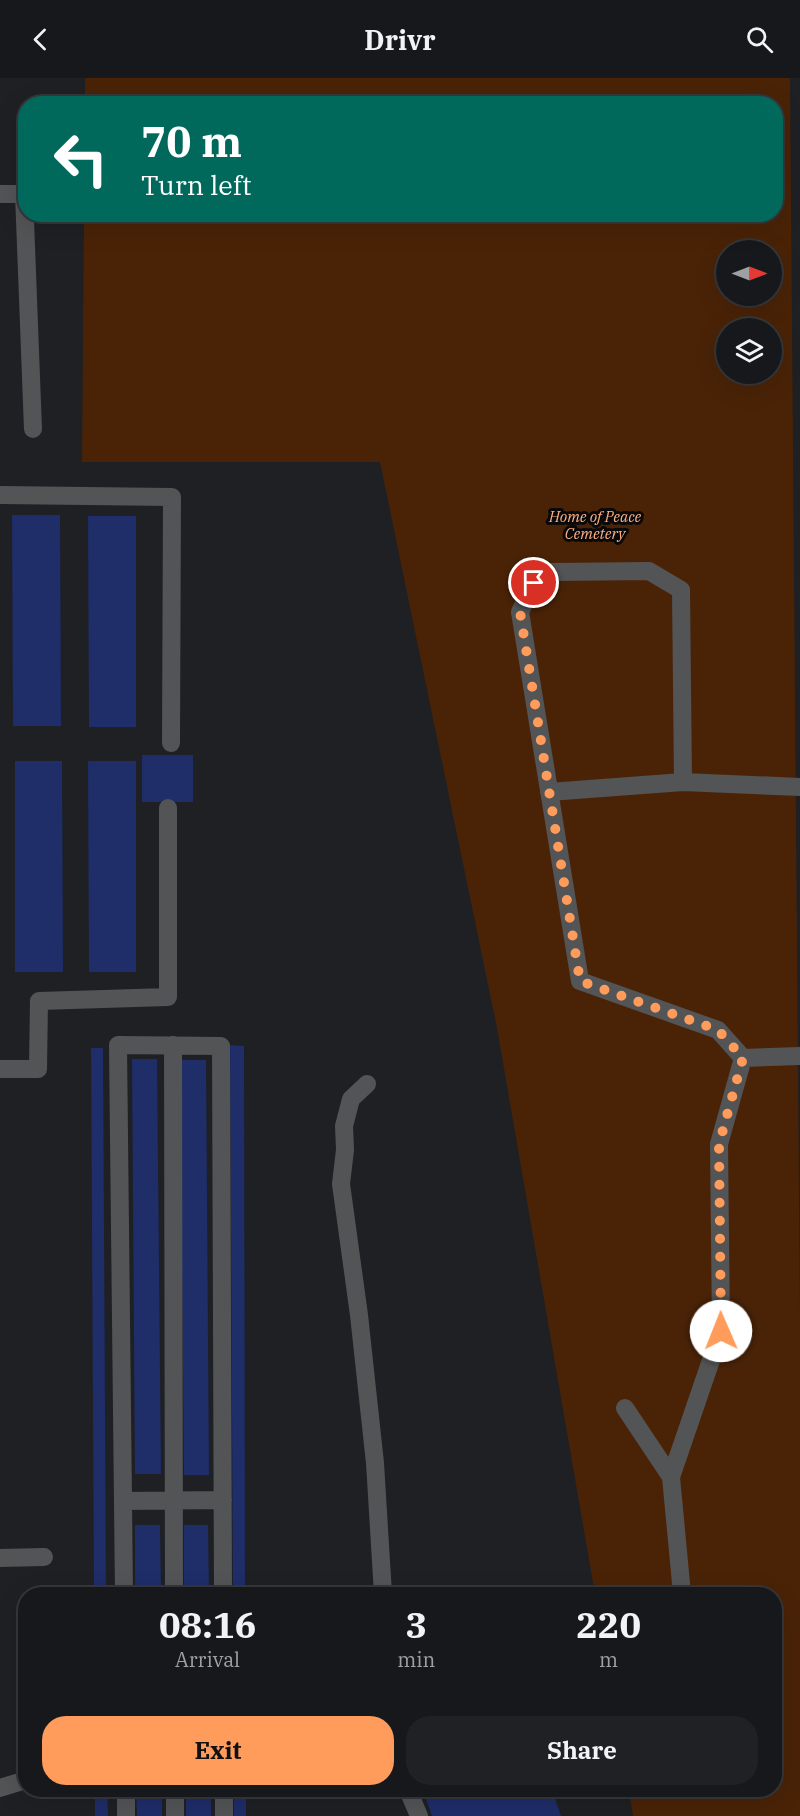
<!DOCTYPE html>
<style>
:root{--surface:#16181b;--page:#1f2124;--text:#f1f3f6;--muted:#9ea0a3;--line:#35373a;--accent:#ff9b5b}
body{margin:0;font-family:"IBM Plex Serif",serif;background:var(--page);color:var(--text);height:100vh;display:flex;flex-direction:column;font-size:22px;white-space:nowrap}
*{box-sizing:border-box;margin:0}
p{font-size:20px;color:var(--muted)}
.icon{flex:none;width:33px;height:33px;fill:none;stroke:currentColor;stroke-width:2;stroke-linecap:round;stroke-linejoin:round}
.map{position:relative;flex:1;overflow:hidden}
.side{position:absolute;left:18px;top:1509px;width:764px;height:210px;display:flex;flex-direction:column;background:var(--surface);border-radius:24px;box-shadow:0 6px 24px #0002,0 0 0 2px var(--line)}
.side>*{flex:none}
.top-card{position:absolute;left:18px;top:18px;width:765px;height:126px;border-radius:24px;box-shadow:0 6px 24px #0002,0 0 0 2px var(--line);background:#00695c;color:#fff;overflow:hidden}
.needle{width:39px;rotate:90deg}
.buttons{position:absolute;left:716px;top:162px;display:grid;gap:12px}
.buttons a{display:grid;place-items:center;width:66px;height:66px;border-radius:50%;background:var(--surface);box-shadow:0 6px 24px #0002,0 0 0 2px var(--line);font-size:30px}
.pin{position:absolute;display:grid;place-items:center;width:51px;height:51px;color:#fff;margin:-26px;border:3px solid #fff;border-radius:50%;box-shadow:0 2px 6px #0007}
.me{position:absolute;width:66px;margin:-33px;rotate:359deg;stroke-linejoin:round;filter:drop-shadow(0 0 4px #0008)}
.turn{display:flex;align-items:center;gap:21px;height:126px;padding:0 24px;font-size:27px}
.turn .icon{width:78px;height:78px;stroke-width:2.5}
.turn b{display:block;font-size:42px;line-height:51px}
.eta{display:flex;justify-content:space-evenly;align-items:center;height:102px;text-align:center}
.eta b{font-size:36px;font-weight:700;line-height:42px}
.button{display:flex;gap:12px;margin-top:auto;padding:12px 24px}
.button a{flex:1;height:69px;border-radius:24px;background:var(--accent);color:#111;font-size:24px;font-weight:700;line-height:69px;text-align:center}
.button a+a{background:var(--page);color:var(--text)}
header{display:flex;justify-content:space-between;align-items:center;height:78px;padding:0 24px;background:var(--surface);font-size:27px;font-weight:700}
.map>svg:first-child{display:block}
.green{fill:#4a2307;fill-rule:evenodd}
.building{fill:#1f2d69}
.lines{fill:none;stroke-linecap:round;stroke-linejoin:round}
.minor{stroke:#535456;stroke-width:18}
.route{stroke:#ff9b5b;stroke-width:10;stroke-dasharray:0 18}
.labels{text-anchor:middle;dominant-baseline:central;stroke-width:6;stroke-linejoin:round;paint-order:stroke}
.park-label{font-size:15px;font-style:italic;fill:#fdaf81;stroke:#09090b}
</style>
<header><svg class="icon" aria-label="back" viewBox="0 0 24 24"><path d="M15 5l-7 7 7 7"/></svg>Drivr<svg class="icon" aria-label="search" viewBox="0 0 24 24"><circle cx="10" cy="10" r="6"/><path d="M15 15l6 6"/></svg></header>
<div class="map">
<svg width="800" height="1738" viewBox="0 0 800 1738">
<rect width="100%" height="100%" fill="#1e2024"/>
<path class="green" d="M85,0H790L800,1243V1738H633L629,1712H774V1516H595L497,950L380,384H82L84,137L776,136V26H85ZM726,172H771V218H726ZM726,250H771V296H726Z"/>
<path class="building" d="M12,437H60L61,648H13Z
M88,438H136V649H89Z
M142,677H193V724H142Z
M15,683H62L63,894H15Z
M88,683H136V894H89Z
M230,967L244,968L245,1516H233Z
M91,970H103L106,1516H94Z
M132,981H157L161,1396H135Z
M180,982H206L209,1397H184Z
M135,1447H160L161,1516H135Z
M184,1447H208L209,1516H184Z
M95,1712H107L108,1738H95Z
M136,1712H162V1738H137Z
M186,1712H211V1738H186Z
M234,1712H246V1738H234Z
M423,1712H552L561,1738H432Z"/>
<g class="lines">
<path class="minor" d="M0,116H24L33,351
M0,417L172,419L171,665
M549,714L683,704
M173,967L174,1516
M743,980L718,952L580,903L520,534L534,505L552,494L649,493L681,512L683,704L800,709
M0,991H38L39,923L168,919V730
M367,1006L351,1021L344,1048L345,1072L341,1106L359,1237L375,1385L383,1516
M625,1330L671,1399L682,1516
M671,1399L721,1253L719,1066L743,980L800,978
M123,1423L223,1422
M0,1480L44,1479
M124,1516L118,967L221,968L223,1516
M0,1710L26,1702
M126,1712V1738
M175,1712V1738
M224,1712V1738
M408,1712L419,1738"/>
</g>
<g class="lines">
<path class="route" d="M534,505L520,534L580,903L718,952L743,980L719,1066L721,1253"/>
</g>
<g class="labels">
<g class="park-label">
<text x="595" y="438">Home of Peace<tspan x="595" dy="17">Cemetery</tspan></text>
</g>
</g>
</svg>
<div class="buttons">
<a><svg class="needle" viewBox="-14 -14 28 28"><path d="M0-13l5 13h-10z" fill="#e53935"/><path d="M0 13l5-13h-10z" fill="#9ea0a3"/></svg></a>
<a><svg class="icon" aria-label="layers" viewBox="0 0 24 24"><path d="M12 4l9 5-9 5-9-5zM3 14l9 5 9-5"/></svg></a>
</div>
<div class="pin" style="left:534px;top:505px;background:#d93025"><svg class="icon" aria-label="arrive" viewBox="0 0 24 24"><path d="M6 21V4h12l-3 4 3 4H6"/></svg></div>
<svg class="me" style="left:721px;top:1253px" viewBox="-20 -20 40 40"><circle r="19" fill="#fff"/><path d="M0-13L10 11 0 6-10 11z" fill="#ff9b5b"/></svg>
<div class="top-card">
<div class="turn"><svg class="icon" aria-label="left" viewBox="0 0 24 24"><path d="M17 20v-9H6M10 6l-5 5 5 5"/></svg><div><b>70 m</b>Turn left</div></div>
</div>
<section class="side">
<div class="eta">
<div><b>08:16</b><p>Arrival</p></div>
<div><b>3</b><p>min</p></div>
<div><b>220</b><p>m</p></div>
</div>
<div class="button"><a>Exit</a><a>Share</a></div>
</section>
</div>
